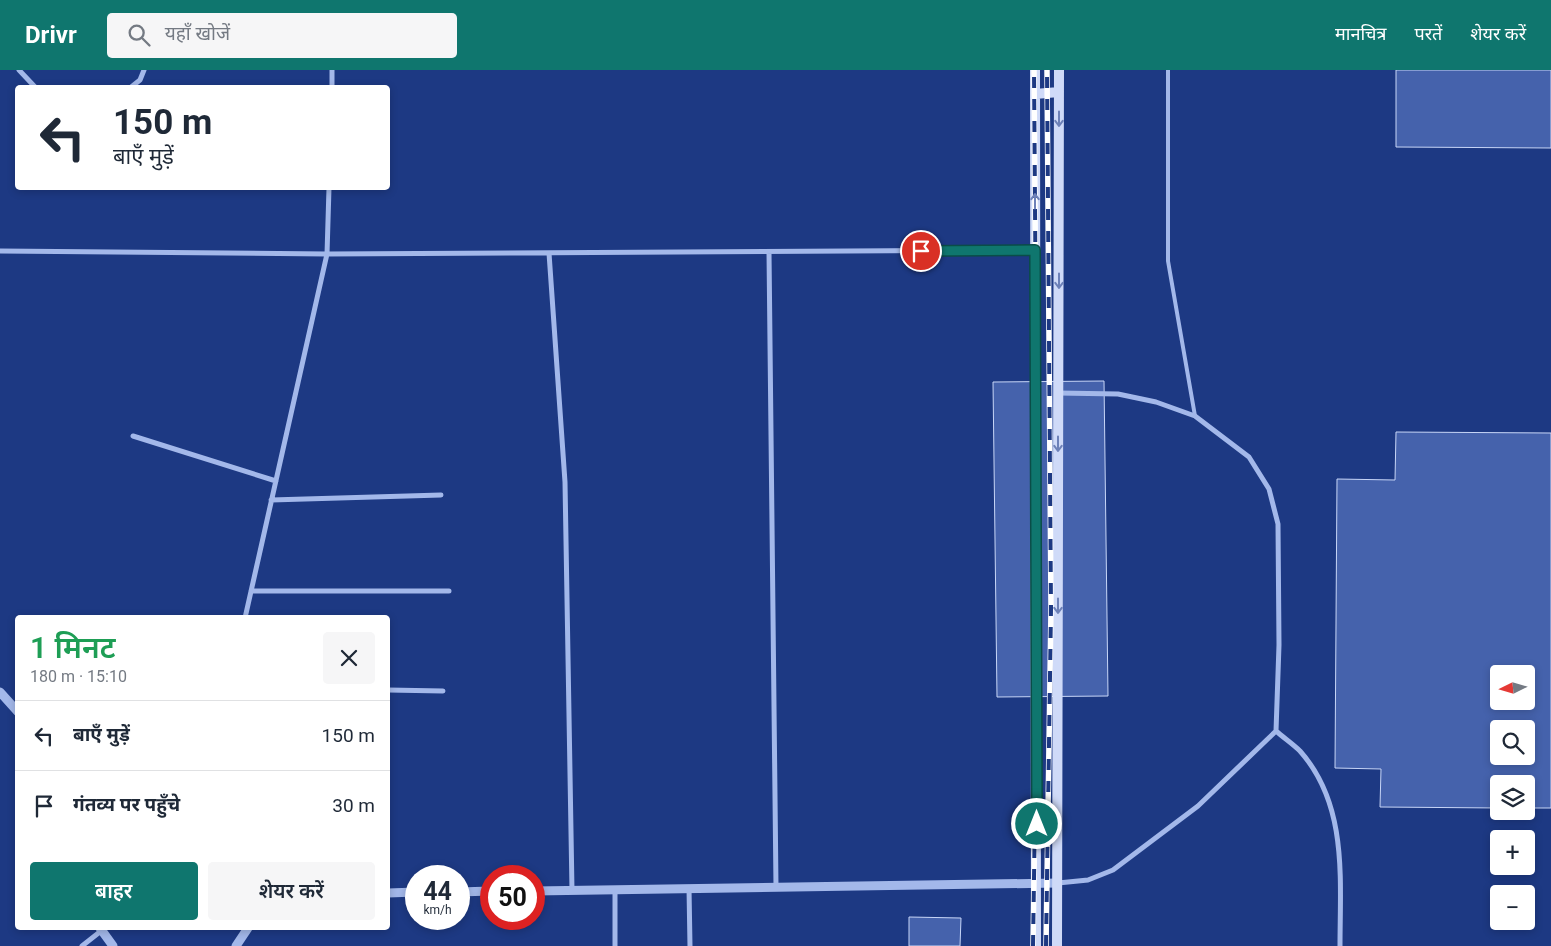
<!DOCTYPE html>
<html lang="hi">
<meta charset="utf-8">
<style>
:root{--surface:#fff;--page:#f6f6f7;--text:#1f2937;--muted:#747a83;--line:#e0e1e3;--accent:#0f766e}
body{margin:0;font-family:Roboto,"Noto Sans Devanagari",sans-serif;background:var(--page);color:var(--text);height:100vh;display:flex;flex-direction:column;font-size:19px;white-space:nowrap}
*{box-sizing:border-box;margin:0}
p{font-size:16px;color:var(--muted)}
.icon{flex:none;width:28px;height:28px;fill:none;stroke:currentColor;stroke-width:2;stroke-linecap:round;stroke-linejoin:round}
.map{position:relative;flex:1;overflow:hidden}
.drawer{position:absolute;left:15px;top:545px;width:375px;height:315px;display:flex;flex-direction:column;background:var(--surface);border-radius:5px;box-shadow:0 2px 8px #0003}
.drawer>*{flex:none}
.banner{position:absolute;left:15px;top:15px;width:375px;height:105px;border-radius:5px;box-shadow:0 2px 8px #0003;background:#fff;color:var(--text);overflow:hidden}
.needle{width:32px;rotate:265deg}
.controls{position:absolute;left:1490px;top:595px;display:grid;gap:10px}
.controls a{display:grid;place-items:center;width:45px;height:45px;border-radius:5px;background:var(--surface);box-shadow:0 2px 8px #0003;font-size:25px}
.speed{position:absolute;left:405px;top:795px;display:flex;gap:10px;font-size:25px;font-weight:700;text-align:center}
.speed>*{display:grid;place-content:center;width:65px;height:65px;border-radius:50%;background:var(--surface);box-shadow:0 2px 8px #0003;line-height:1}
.speed small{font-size:12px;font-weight:400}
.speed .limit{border:8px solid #d22;background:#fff;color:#111}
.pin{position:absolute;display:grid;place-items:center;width:42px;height:42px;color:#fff;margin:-21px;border:2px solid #fff;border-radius:50%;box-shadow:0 1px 5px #0007}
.me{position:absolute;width:55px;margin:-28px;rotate:0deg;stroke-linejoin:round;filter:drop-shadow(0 0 4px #0008)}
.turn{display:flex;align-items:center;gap:18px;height:105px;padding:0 15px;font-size:22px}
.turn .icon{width:65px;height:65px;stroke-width:2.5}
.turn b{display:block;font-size:35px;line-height:42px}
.round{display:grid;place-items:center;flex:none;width:52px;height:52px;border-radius:5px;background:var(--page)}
.headline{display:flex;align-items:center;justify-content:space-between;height:85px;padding:0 15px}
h1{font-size:30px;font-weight:600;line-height:38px;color:#1e9e55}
.cta{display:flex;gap:10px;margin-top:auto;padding:10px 15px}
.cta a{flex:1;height:58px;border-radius:5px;background:var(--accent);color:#fff;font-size:20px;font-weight:600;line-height:58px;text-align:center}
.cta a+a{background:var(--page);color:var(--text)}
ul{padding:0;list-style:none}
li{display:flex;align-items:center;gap:15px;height:70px;padding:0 15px;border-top:1px solid var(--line)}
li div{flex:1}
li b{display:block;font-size:19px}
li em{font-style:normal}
header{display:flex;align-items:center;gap:30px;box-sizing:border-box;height:70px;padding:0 25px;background:var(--accent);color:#fff}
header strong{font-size:24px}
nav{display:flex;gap:28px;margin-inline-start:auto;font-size:18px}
.search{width:350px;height:45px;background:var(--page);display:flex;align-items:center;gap:12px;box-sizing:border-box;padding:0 18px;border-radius:5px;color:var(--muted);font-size:19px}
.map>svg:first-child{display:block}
.building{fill:#4562ac;stroke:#c8d6f7;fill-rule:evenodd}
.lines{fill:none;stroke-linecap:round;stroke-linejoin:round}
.service{stroke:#a3b8ea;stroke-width:4}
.minor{stroke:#a3b8ea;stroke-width:5}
.tertiary{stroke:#a3b8ea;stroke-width:9}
.secondary{stroke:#cfdaf8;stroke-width:10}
.rail-casing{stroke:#fff;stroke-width:5.5}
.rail{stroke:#1d3983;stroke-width:4;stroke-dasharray:11;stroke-linecap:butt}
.oneway{stroke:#6d81b8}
.route-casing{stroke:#0a4d48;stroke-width:12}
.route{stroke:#0f766e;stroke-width:9}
</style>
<header>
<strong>Drivr</strong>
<div class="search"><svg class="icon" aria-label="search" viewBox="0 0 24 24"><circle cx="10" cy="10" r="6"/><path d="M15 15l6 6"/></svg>यहाँ खोजें</div>
<nav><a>मानचित्र</a><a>परतें</a><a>शेयर करें</a></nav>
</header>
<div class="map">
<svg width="1551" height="876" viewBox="0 0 1551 876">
<rect width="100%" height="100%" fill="#1d3983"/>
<path class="building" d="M1396,0H1551V78L1396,77Z
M1104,311L1108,626L997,627L993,312Z
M1396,362L1551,363V738H1526V714H1499V738L1380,737L1381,699L1335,698L1337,409L1395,410ZM1499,604H1526V631H1499ZM1499,659H1526V686H1499Z
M909,847L961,848L960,876H909Z"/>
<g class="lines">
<path class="service" d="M1168,0V191L1195,346"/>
<path class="minor" d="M19,0L36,18
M130,18L140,10L144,0
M332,18V0
M0,181L327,184L1035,180
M769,182L776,817
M549,183L565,412L572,820
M1058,323L1118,324L1156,332L1195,346L1249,387L1269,419L1278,454L1279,575L1276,661C1284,668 1293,674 1300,681C1348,735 1340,809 1340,876
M133,366L276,411
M271,430L441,425
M251,521H449
M245,548L327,184L329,118
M388,620L443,621
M1058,813L1088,810L1113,800L1198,736L1276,661
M689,818L690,876
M82,876L101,861
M615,876V819"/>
<path class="tertiary" d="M0,622L18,642
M534,821L1058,813
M459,822L491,821
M388,823L416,822
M100,858L113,876
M236,876L248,858"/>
<path class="secondary" d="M1035,0L1036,876
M1035,24L1059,22
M1057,876L1059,0"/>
<defs>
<path id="rail" d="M1033,876L1038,539L1034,0
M1046,876L1051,539L1047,0"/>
</defs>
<use href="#rail" class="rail-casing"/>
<use href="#rail" class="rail"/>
</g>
<defs><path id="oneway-shaft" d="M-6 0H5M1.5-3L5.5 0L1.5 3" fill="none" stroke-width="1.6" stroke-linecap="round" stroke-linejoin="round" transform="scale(1.25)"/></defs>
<g class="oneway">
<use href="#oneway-shaft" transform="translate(1059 49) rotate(90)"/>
<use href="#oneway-shaft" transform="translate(1035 131) rotate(-90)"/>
<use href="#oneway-shaft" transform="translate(1059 211) rotate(90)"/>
<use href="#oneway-shaft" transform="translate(1058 374) rotate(90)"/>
<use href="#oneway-shaft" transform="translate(1058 536) rotate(90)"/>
</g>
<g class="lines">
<defs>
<path id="route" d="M921,181L1035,180L1037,754"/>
</defs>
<use href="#route" class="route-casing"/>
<use href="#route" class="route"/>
</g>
</svg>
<div class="controls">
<a><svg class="needle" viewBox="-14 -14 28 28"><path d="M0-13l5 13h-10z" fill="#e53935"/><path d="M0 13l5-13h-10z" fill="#747a83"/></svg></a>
<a><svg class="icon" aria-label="search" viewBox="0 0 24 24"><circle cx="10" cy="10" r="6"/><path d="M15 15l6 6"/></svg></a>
<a><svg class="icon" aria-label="layers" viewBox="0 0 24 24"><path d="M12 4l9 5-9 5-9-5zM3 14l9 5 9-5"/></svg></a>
<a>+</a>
<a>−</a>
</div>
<div class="speed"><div>44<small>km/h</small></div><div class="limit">50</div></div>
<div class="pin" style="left:921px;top:181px;background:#d93025"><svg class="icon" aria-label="arrive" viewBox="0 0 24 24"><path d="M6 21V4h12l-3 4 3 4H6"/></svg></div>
<svg class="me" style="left:1037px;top:754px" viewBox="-20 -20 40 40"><circle r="17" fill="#0f766e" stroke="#fff" stroke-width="3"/><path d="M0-11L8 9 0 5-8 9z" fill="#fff"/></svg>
<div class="banner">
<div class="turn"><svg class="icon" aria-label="left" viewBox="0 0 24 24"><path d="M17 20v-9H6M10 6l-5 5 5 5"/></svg><div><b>150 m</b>बाएँ मुड़ें</div></div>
</div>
<section class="drawer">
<div class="headline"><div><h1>1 मिनट</h1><p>180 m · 15:10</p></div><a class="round"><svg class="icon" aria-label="close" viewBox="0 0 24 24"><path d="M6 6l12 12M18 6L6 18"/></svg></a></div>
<ul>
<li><svg class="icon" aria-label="left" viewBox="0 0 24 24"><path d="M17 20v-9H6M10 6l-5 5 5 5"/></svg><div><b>बाएँ मुड़ें</b></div><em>150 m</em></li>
<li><svg class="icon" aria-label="arrive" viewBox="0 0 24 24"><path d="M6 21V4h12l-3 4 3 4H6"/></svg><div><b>गंतव्य पर पहुँचे</b></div><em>30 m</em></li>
</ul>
<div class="cta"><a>बाहर</a><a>शेयर करें</a></div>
</section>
</div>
